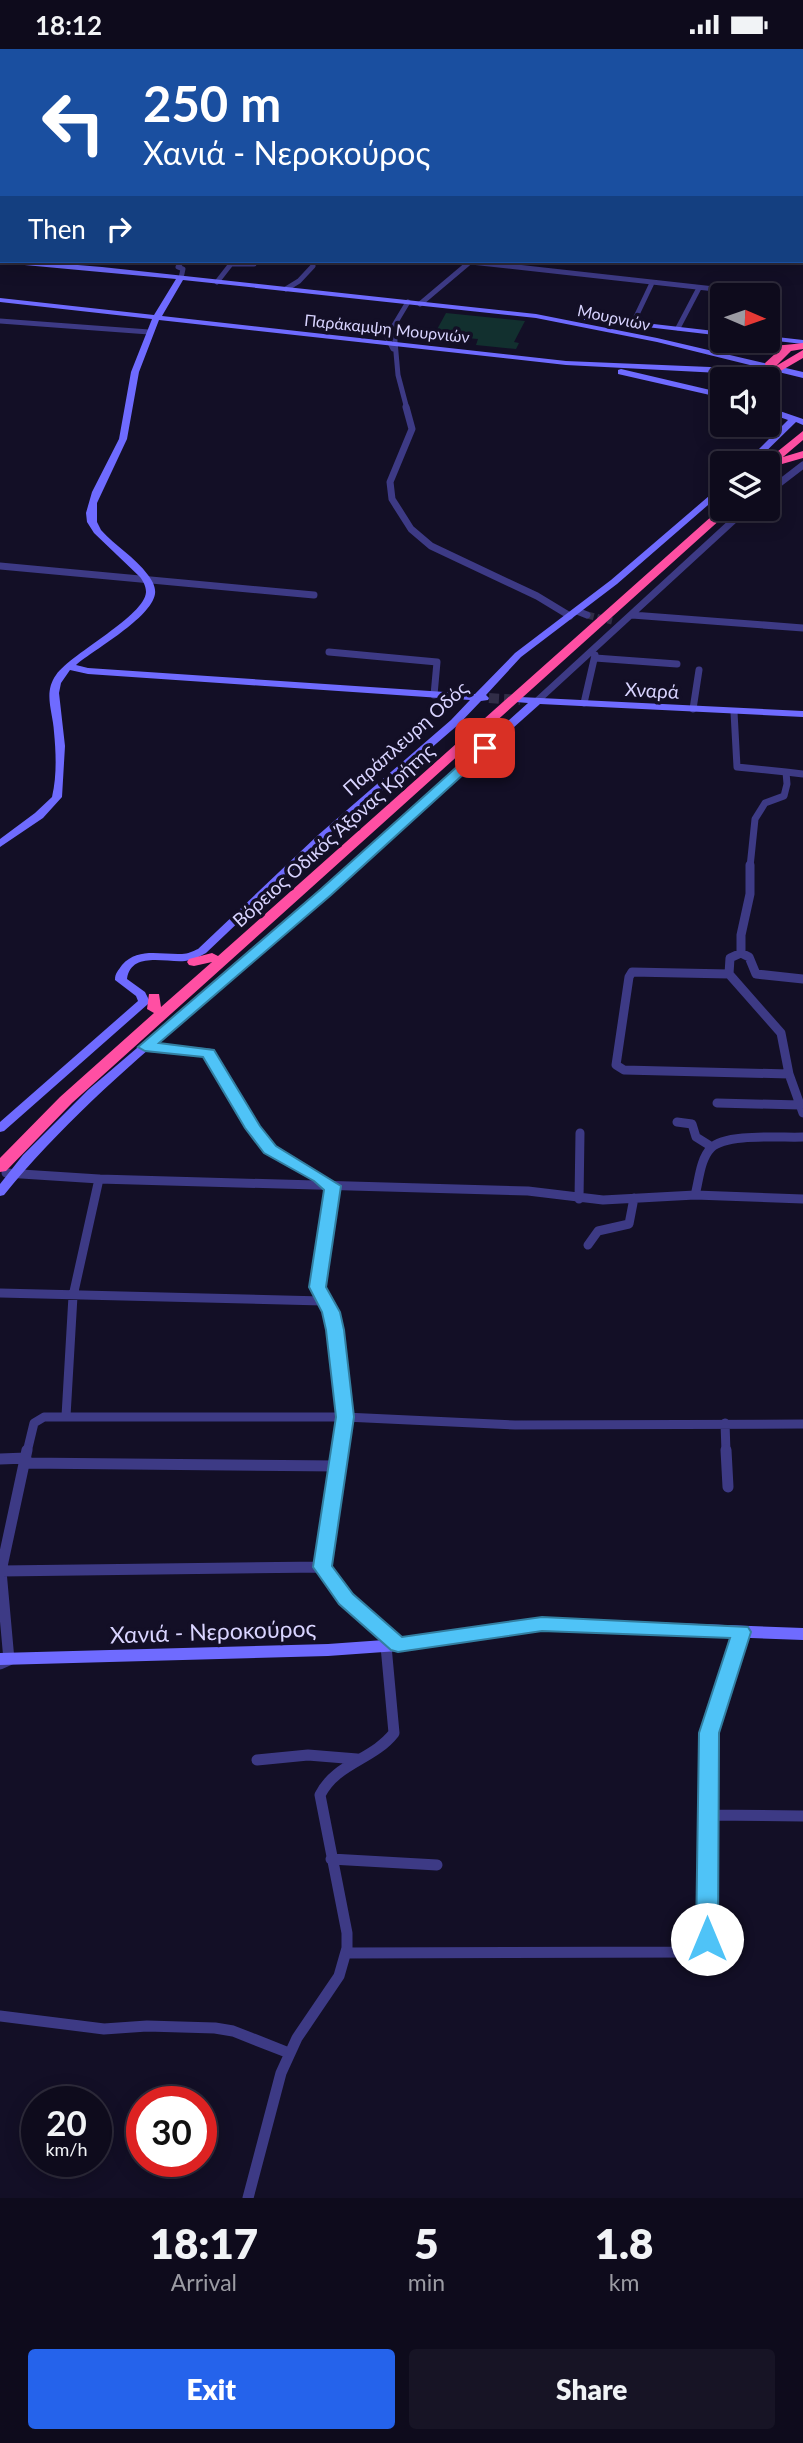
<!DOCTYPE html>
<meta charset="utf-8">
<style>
:root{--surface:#0e0b1c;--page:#171425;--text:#f1f3f6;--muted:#9b9ba3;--line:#2e2b3b;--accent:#2563eb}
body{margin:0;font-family:Lato,sans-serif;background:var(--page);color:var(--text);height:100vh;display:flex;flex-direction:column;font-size:26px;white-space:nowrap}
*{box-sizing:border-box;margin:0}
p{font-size:23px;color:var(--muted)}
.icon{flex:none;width:38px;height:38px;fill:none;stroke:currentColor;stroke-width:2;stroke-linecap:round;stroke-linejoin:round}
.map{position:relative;height:2149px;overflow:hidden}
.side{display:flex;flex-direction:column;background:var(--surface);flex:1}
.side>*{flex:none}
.guide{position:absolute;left:0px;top:0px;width:803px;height:214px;box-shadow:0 4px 18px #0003,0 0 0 2px var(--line);background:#1a4fa0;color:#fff;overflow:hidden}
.needle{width:46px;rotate:92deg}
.controls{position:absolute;left:710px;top:234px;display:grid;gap:14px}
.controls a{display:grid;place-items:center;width:70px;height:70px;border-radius:7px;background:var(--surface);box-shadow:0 4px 18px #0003,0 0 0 2px var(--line);font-size:35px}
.speed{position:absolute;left:21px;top:2037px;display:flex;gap:14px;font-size:35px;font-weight:700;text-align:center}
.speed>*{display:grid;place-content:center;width:91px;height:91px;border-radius:50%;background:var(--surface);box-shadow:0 4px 18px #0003,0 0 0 2px var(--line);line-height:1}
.speed small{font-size:18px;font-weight:400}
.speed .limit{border:10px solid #d22;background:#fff;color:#111}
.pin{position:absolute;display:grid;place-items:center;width:60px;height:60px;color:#fff;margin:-30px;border-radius:14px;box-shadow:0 4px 10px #0006}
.me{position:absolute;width:77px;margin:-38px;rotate:0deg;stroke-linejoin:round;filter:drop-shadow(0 0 5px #0008)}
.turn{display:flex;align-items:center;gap:24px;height:147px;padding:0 28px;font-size:32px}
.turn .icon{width:91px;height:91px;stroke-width:2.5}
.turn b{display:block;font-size:49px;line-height:60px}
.then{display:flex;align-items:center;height:66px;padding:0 28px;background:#0003;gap:14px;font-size:26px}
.eta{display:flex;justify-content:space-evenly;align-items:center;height:119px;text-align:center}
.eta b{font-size:42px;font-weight:800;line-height:49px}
.cta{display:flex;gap:14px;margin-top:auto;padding:14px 28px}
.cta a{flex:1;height:80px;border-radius:7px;background:var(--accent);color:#fff;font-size:28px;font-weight:800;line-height:80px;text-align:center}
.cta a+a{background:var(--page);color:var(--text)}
.status{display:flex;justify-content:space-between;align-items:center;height:49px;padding:0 35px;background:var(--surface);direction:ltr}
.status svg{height:19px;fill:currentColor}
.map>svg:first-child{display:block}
.green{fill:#12302f}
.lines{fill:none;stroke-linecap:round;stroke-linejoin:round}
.river{fill:#0c2248;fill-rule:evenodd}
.street-tunnel{stroke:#312d47;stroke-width:7;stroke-dasharray:7 3.5;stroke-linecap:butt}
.secondary-tunnel{stroke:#312d47;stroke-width:10;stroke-dasharray:10 5;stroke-linecap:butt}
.street-far3{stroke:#3d3a85;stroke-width:5}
.street-far2{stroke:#3d3a85;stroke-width:7}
.street-far1{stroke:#3d3a85;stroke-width:9}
.street{stroke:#3d3a85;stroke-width:11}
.secondary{fill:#6f6bff;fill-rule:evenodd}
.highway{fill:#ff4fa3;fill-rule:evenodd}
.route{fill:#4fc3f7;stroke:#337fa1;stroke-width:2}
.labels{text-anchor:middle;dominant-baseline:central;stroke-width:7;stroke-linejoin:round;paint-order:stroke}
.far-street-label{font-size:16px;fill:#d9d4ff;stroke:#130f26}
.street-label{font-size:19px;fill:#d9d4ff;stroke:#130f26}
.near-street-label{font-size:23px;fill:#d9d4ff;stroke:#130f26}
</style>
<div class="status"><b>18:12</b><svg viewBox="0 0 49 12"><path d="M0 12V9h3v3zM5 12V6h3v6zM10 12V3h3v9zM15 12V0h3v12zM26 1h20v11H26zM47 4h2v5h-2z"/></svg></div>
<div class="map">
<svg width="803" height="2149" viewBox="0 0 803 2149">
<rect width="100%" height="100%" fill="#130f26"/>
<path class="green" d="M446,264L525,272L514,293L519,294L516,300L476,296L478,290L434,286Z"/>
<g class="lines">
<path class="river" d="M0,185H2V191H0Z"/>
<path class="street-tunnel" d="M587,566L612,572"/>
<path class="secondary-tunnel" d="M489,649L520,651"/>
<path class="street-far3" d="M252,2L255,0
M471,213L778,247
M181,229L183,220L178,218L182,212
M217,233L231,215H254
M286,240L299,232L313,217
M420,255L471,212
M0,272L149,283
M633,274L652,234
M678,279L699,239
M394,281L398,326L407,360
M717,284L723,273
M393,300L387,288L408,253"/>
<path class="street-far2" d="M406,358L412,380L390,433L392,450L411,480L431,497L537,547L570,567
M768,443L803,416
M0,517L314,546
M577,562L587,566
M632,566L803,579
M329,603L437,613L434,646
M595,609L677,615
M537,652L746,460
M584,654L595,606
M693,660L699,621
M734,663L737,718L786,723L787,735L784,747L765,754L755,770L750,818
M786,723L803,725"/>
<path class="street-far1" d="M741,904V886L750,845V816
M729,925L781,984L789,1025L803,1064
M145,998L209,1004C228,1033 239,1068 263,1093C281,1113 310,1116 326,1137
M789,1025L624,1021L616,1016L629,928L632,923L729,925L730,909L741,904L749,908L756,925L803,930
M717,1054L800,1056
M677,1073L692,1075L696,1088L712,1098
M6,1124L99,1130L528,1142L603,1151L695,1146L803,1150
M333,1137L317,1238L331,1263L335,1281L345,1368L340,1403
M695,1146C699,1132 700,1110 711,1099C726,1084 782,1089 803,1088
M579,1150L580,1084
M588,1196L598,1182L629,1175L634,1149
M0,1244L323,1252
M66,1367L73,1247L99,1130
M725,1374L726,1403
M27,1403L34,1374L44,1368H345L515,1376L803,1375"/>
<path class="street" d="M340,1401L323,1518L346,1550L398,1596
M726,1401L728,1438
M0,1410L26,1409
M25,1414L338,1417
M1,1522L323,1518
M0,1615L9,1611L1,1522L27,1401
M257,1711L308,1706L357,1710
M708,1766L803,1767
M331,1810L437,1816
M347,1904L697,1903L704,1899L707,1890L709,1684L741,1583
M0,1967L104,1980L147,1977L215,1979L233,1982L289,2004
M248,2149L281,2024L297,1989L339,1927L347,1899V1884L320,1746C336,1714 373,1711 394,1684L386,1597"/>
<path class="secondary" d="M44,0H51L43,2Z
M0,53H2L0,58Z
M2,210V212H29L102,218L536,265L657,289L803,323V329L657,293L536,269L183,231L162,267L566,312L758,320L762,323L758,326L566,316L159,271L139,323L127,390L97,454V473L101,481C115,497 135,508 148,526C152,531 156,538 155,545C151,569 95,600 76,616L88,619L475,645L515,604L611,531L723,435V443L617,535L521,608L486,646L489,649L488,651L481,652L459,675L325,791L206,904C199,908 193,911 185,912C166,914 131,902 127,930L145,943L150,953L148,955L4,1082L0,1083V1073L138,952L136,947L115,931C115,924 118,922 122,916C138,898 161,906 182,905C188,905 193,902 198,900L317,787L451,671L470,651L88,625L70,621L61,634L59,644L65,697L62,748L43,769L0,798V790L35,764L52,748C57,727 56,704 54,683C53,663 43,644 56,626C73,603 145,567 146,543C146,537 143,532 140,528L94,484L87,473L86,464L92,443L119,390L131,323L152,270L0,253V249L154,266L176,230L3,214L0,213Z
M584,267L723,283V287L587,271H584Z
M768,287L803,291V295L768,291Z
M621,320L723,344V349L618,325V321Z
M768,358L803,370V376L796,373L753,415H744L788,371L768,364Z
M520,648L803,662V668L540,655C451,734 365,815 275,893C181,974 83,1049 4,1146L0,1147V1135L23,1106L88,1041L298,861L528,654L516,653V649Z
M542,1569L803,1579V1591L542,1581L398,1602L328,1607L0,1616V1604L328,1595L398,1590Z"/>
<path class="highway" d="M803,294V300L791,302L776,317L803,301V309L772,327L767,324L765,314L776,304L724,306L719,303C724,300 790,296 803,294Z
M803,382V391L783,408L803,402V409L782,415L777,413L768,418V415H762Z
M722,458L723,460H732L72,1054L6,1122L0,1123V1109L60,1048L154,964L147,960L149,945H159L161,958L212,913L194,917L189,916L187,913L189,910L212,904L218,907Z"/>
</g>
<path class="route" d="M485,695L489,697V702L331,846L159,994L214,1001L260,1077L276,1097L341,1137L326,1238L340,1263L344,1281L354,1368L332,1517L353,1545L402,1588L542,1568L748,1578L751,1583L719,1684L718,1890L715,1897L707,1899L699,1897L696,1890L699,1684L730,1589L542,1582L398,1603L391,1601L339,1555L313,1518L336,1368L326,1281L322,1263L309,1238L324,1141L314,1132L264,1104L245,1079L203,1008L145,1002L138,998L321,840L480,697Z"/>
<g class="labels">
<g class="far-street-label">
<text transform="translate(614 268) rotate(12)">Μουρνιών</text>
<text transform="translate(387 279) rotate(6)">Παράκαμψη Μουρνιών</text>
</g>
<g class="street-label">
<text transform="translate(652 641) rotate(3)">Χναρά</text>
<text transform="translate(405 689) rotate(-42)">Παράπλευρη Οδός</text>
<text transform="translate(333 786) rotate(-42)">Βόρειος Οδικός Άξονας Κρήτης</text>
</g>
<g class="near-street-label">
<text transform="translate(213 1582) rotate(-2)">Χανιά - Νεροκούρος</text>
</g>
</g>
</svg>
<div class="controls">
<a><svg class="needle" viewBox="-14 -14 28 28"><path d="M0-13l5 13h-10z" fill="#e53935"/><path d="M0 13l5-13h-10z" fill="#9b9ba3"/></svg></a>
<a><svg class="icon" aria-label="sound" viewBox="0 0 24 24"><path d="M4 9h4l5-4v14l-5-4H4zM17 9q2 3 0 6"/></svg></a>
<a><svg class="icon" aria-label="layers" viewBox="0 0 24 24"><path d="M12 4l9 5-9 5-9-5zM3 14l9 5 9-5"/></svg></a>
</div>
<div class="speed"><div>20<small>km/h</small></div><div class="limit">30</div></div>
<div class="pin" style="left:485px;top:699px;background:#d93025"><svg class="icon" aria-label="arrive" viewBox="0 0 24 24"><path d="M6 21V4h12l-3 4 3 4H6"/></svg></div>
<svg class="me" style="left:707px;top:1890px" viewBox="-20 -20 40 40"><circle r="19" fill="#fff"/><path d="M0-13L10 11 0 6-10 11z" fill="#4fc3f7"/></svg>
<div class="guide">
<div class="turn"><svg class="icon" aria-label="left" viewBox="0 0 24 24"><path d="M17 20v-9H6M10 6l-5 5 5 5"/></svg><div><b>250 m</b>Χανιά - Νεροκούρος</div></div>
<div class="then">Then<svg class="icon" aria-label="right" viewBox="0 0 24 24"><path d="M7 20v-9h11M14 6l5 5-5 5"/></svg></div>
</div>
</div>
<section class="side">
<div class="eta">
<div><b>18:17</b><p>Arrival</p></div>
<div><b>5</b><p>min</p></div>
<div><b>1.8</b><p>km</p></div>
</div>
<div class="cta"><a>Exit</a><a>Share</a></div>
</section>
